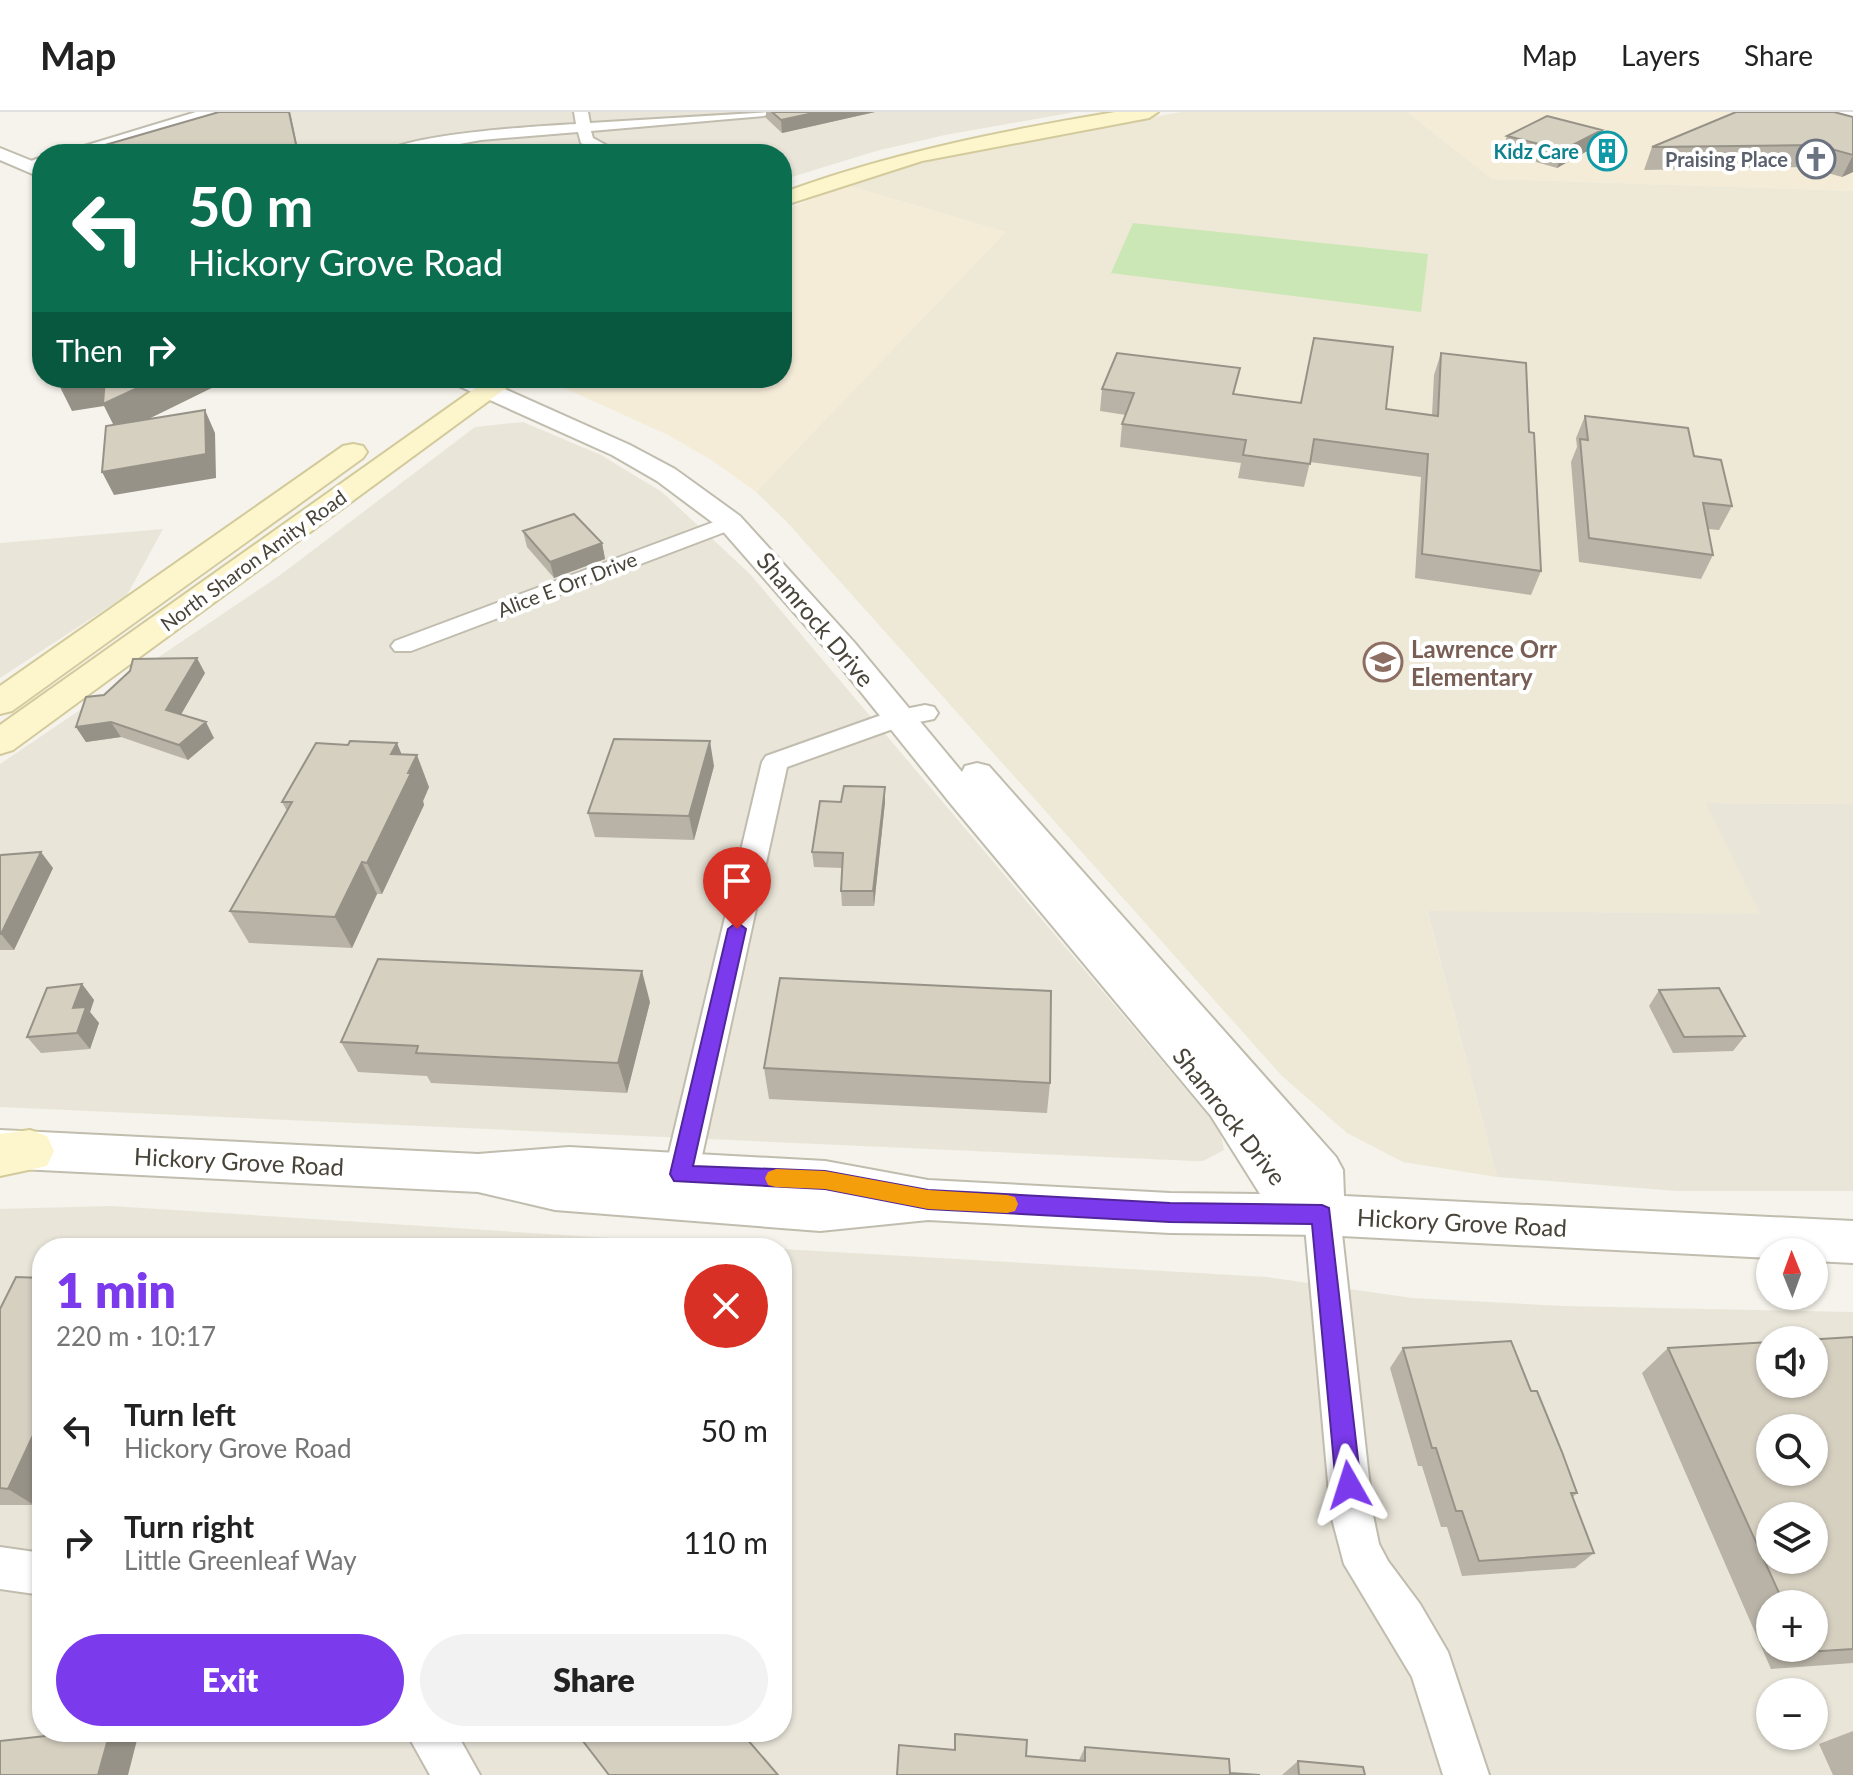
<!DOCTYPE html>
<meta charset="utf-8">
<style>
:root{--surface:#fff;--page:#f2f2f2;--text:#222;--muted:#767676;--line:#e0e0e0;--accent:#7c3aed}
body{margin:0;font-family:Lato,sans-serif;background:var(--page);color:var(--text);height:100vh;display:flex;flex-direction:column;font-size:30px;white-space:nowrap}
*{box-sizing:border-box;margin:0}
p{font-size:26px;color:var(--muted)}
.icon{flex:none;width:44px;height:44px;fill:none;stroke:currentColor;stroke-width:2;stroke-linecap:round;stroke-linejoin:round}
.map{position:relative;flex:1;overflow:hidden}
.panel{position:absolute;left:32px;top:1126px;width:760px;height:504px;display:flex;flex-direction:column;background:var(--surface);border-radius:32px;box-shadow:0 2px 6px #0004}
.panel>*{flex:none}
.banner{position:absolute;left:32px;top:32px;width:760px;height:244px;border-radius:32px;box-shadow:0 2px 6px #0004;background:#0b6e4f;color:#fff;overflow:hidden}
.needle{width:52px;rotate:359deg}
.buttons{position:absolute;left:1756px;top:1126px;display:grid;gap:16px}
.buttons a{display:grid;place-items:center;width:72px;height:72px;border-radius:50%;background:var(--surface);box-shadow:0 2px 6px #0004;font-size:40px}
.pin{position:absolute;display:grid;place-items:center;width:68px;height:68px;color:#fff;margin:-82px -34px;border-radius:50% 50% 50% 0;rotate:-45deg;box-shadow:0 0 8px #0007}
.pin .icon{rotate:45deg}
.me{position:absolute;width:88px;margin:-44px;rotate:354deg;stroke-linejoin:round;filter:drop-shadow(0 0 6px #0008)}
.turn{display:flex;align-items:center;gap:28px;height:168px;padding:0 24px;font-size:36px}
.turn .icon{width:104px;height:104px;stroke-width:2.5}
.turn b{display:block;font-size:56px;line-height:68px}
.then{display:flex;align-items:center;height:76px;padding:0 24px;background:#0003;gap:16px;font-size:30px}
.round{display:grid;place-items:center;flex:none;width:84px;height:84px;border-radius:42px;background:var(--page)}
.headline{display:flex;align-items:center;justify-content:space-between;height:136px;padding:0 24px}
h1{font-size:48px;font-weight:800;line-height:60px;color:var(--accent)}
.button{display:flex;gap:16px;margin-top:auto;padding:16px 24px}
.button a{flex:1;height:92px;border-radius:48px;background:var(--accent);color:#fff;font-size:32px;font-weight:800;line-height:92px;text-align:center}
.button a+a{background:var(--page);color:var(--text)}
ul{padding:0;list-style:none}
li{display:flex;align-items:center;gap:24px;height:112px;padding:0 24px}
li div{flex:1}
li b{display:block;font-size:30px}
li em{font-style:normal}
header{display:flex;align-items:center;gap:48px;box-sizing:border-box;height:112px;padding:0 40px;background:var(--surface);border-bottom:2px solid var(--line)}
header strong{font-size:38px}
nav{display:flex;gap:44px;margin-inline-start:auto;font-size:28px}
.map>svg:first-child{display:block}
.residential{fill:#e9e5d9;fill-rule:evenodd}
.commercial{fill:#f5ecd8}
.education{fill:#ede9d6}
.green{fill:#cce7b6}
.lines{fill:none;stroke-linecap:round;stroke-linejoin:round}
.minor-casing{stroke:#c0bcae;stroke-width:4}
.tertiary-casing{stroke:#c0bcae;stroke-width:4}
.secondary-casing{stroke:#d3ca9c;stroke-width:4}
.minor{fill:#fff;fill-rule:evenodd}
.tertiary{fill:#fff;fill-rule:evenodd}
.secondary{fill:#fdf6cd;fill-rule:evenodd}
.wall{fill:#b8b3a6;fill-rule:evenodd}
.shaded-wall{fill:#969287}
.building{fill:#d6d0c1;stroke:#969287;stroke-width:2;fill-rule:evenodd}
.route{fill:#7c3aed;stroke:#51269a;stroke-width:2}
.slow{fill:#f59e0b}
.labels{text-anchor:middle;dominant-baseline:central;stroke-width:8;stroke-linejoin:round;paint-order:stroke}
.far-culture-label{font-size:20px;font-weight:bold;fill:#0d838f;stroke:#fff;text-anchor:end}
.far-worship-label{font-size:20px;font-weight:bold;fill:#5b616d;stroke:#fff;text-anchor:end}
.far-street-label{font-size:20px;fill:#494439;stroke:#fff}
.street-label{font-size:24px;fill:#494439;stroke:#fff}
.education-label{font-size:24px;font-weight:bold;fill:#785e54;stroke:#fff;text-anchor:start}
</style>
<header>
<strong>Map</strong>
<nav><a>Map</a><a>Layers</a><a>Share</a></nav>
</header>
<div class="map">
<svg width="1853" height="1663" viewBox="0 0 1853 1663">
<rect width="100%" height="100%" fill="#f5f3eb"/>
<path class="residential" d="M228,0H1075L945,23L876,39L782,68V42H85Z
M523,310L601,343L662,380L750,462L1220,1018L1224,1038L1203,1049H1194L0,995V652L279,464L475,315Z
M163,417L127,483L0,566V431Z
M1705,691L1853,692V1079H1677L1497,1065L1427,798L1759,802Z
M111,1094L766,1136H42V1620H782V1137L1267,1165L1412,1186L1564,1194L1853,1200V1663H0V1097ZM1770,1228H1814V1272H1770ZM1770,1316H1814V1360H1770ZM1770,1404H1814V1448H1770ZM1770,1492H1814V1536H1770ZM1770,1580H1814V1624H1770Z"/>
<path class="commercial" d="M1407,0H1797L1853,17V79L1492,67Z
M847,73L1007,120L756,380L713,349L666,322L551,270L548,266H782V99Z"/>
<path class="education" d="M1181,0H1407L1492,67L1853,79V692L1706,691L1760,802L1427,799L1497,1065L1403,1050L1347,1021L1282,964L786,409L756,380L1006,120L847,73L918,52L1016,30Z"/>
<path class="green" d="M1133,111L1428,142L1421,200L1111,161Z"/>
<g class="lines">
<defs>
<path id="minor" d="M196,0H218L80,42H58Z
M574,0H588L590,11L771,0L764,4L591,19L593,26L622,42H604L581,31L578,20L481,28L406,42H381C406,22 539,14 576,12Z
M42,45V53L27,57L20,53Z
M730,404L741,410L738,415L411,539H395L391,534L395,529Z
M925,593L934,595L938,601L934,607L904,613L787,655L698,1062L693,1073L681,1077L669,1073L664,1062L762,650L766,644L890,600Z
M1322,1087L1335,1092L1340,1103L1373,1403L1379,1432L1388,1449L1420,1492L1448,1540L1489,1663H1443L1412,1565L1344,1452L1331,1403L1304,1103L1309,1092Z
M0,1435L42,1441V1483L0,1477Z
M406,1620H456L480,1663H430Z"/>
<path id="tertiary" d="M1836,0H1853V8Z
M0,36L42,53V66L0,48Z
M448,266H480L630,333L675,357L740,404L854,530L962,660L965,654L977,651L989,654L1336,1045L1343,1058L1344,1084L1853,1109V1151L1814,1149V1140H1770V1146L1322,1123L1170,1121L928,1108L820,1119L555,1098L478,1080L0,1056V1018L478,1042L569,1035L825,1049L928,1068L1170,1081L1260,1082L1211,1004L950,691L832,544L720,416L657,369L612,343L452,271Z"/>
<path id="secondary" d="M1115,0H1158L1149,6L922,49L782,94V81C890,41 1002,19 1115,0Z
M490,266H520L13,638L0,642V613Z
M353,332L363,334L367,340L363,346L12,599L0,602V574L343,334Z
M30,1018L47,1024L54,1039L47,1054L0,1064V1022Z"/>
</defs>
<use href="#minor" class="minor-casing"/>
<use href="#tertiary" class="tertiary-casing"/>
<use href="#secondary" class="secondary-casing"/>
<use href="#minor" class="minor"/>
<use href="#tertiary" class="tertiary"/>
<use href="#secondary" class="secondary"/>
</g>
<path class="wall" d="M766,0H875L782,21L766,6Z
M1853,5V60L1842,65L1806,55L1644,58L1652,35Z
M1507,24L1596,34L1557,56L1502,40Z
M1441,241L1529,320L1541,459L1531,483L1415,466L1421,365L1310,350L1304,375L1238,366L1241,351L1120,335L1122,312L1126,303L1100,299L1102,277L1235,282L1301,291L1386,297L1432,303L1434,263Z
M1585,304L1694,344L1732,394L1719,418L1708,417L1713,443L1701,467L1579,450L1571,350L1577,335L1576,326Z
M523,419L602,431L605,447L554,466L527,435Z
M205,561L181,602L214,626L188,648L121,625L86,630L76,615L104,583Z
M402,643L429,675L423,689L424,693L382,782H377L352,836L249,831L230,799L287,699L282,690Z
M714,654L694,728L595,725L588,701Z
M841,690H885L874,794H842L841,779L842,756L814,755L812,740Z
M0,744L53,756L14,838H0Z
M82,872L94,888L90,900L99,911L90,937L41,941L27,925Z
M1659,878L1745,924L1733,939L1673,941L1649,894Z
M650,890L627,981L431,971L427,964L358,960L341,930Z
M764,956L1050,971L1047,1001L769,987Z
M0,1197L34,1393H0Z
M1853,1225V1551L1771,1557L1642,1261L1668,1236ZM1770,1492H1814V1536H1770Z
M1403,1236L1531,1279L1577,1381L1573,1385L1594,1441L1575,1456L1462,1464L1447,1415H1441L1422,1354H1418L1390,1256Z
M1853,1619V1663H1833L1819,1632Z
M1085,1635L1230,1661L1026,1644L1079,1648Z
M1298,1649L1365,1663H1282Z"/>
<path class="shaded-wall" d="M289,0H290L299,42H280Z
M818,0H875L782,21L781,8Z
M1602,18L1596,34L1557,56L1563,38Z
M1853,43V60L1842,65Z
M78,266H226V269L118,322L104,294L72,299L57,269Z
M205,298L215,321L216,366L114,383L102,360Z
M602,431L605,447L554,466L550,450Z
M197,546L205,561L175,613L166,598Z
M111,610L121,625L86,630L76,615Z
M206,610L214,626L188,648L179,633Z
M710,629L714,654L694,728L689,704Z
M397,631L409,660L417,643L429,675L423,689L424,693L382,782L367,751L391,642Z
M885,675V690L874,794L873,779Z
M41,740L53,756L14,838L1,822Z
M362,750L377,782L352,836L335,805Z
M642,859L650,890L627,981L618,951Z
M82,872L94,888L90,900L99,911L90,937L77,921L73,896Z
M42,1304V1376L34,1393L8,1377Z
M110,1620H118L137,1628L128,1663H98Z"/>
<path class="building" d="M219,0H289L297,37L280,42H98L88,38Z
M772,0H818L781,8Z
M1736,0H1834L1853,5V43L1817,33L1652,35Z
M1547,4L1602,18L1563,38L1507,24Z
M1314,226L1393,235L1386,297L1438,304L1441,241L1526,251L1529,320L1534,321L1541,459L1422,442L1428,342L1314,327L1310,352L1243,343L1246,328L1122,312L1134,281L1102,277L1117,241L1240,256L1233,282L1301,291Z
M57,266H78L57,269Z
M105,266H159L103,292Z
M205,298L206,342L102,360L106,314Z
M1585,304L1688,316L1694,344L1721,348L1732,394L1703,391L1713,443L1589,426L1580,327L1588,328Z
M574,402L602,431L550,450L523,419Z
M197,546L166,598L206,610L179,633L111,610L76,615L86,585L104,583L130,559L133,547Z
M614,627L710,629L689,704L588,701Z
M350,629L397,631L391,642L417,643L408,661H411L367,751L362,750L335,805L230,799L292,690H282L316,631L348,633Z
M844,674L885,675L873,779H841L843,741L812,740L820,689L841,690Z
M41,740L1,822H0V744L1,743Z
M378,847L642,859L618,951L416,941L418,934L341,930Z
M780,866L1051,879L1050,971L764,956Z
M82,872L73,896L86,895L77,921L27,925L47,876Z
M1719,876L1745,924L1684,925L1659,878Z
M16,1165L42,1166V1304L8,1377L0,1376V1197Z
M1853,1225V1537L1806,1540L1804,1536H1814V1492H1784L1668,1236L1770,1230V1272H1814V1228H1805ZM1770,1316H1814V1360H1770ZM1770,1404H1814V1448H1770Z
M1511,1229L1531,1279H1537L1562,1340L1577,1381H1571L1594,1441L1479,1449L1462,1399H1456L1436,1336H1432L1403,1236Z
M82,1620H110L98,1663H0V1629Z
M576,1620H741L778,1663H609Z
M955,1622L1027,1628L1026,1644L1085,1649V1635L1229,1647L1230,1661L1260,1663H897L899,1633L955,1638Z
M1298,1649L1363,1655L1365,1663H1299Z"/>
<path class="route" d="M737,810L746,817L693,1054L825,1059L928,1078L1170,1091L1322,1093L1329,1096L1361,1373L1357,1382L1349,1385L1340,1382L1336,1373L1312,1112L1170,1110L928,1097L825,1077L674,1069L670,1062L728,817Z"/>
<path class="slow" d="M776,1057L825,1059L928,1078L1007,1083L1015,1085L1018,1092L1015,1099L1007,1101L928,1097L825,1077L776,1075L768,1073L765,1066L768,1060Z"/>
<defs>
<symbol id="building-ring" viewBox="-11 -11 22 22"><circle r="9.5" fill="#fff" stroke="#0f9aa8" stroke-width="1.5"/><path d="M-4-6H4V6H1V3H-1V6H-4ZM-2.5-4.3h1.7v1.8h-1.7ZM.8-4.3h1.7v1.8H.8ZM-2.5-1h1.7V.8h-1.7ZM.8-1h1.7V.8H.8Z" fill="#0f9aa8"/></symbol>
<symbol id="church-ring" viewBox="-11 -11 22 22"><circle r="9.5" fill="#fff" stroke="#6b7280" stroke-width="1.5"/><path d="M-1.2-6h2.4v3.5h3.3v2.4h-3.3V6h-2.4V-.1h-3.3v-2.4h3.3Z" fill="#6b7280"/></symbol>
<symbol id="school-ring" viewBox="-11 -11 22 22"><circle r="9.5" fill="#fff" stroke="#8d6e63" stroke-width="1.5"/><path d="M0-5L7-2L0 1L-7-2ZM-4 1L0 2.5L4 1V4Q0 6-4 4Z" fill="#8d6e63"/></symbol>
</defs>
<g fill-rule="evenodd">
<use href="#building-ring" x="1585" y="17" width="44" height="44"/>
<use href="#church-ring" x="1794" y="25" width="44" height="44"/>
<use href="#school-ring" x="1361" y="528" width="44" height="44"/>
</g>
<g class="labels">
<g class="far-culture-label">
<text x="1579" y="39">Kidz Care</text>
</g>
<g class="far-worship-label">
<text x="1788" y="47">Praising Place</text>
</g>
<g class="far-street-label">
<text transform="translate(253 448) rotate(-36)">North Sharon Amity Road</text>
<text transform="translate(567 472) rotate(-21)">Alice E Orr Drive</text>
</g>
<g class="street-label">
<text transform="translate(816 507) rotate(50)">Shamrock Drive</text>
<text transform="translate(1230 1004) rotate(52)">Shamrock Drive</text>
<text transform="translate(239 1049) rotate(3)">Hickory Grove Road</text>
<text transform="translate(1462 1110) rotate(3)">Hickory Grove Road</text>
</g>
<g class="education-label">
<text x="1411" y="536">Lawrence Orr<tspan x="1411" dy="28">Elementary</tspan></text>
</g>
</g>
</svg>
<div class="buttons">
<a><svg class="needle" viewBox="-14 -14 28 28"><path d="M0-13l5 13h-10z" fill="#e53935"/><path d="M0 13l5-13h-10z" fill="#767676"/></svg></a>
<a><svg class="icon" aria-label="sound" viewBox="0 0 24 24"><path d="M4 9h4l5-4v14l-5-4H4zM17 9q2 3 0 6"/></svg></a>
<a><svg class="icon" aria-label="search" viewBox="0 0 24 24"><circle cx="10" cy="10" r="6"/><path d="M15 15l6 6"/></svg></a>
<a><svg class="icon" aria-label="layers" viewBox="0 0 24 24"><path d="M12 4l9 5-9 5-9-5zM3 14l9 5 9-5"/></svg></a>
<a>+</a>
<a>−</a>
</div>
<div class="pin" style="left:737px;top:817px;background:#d93025"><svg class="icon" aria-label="arrive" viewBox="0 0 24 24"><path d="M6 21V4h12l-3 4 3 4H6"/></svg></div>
<svg class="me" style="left:1349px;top:1373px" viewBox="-20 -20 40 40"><path d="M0-17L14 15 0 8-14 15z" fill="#7c3aed" stroke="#fff" stroke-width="4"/></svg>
<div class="banner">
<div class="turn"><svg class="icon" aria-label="left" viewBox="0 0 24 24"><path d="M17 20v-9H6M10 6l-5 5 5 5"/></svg><div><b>50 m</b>Hickory Grove Road</div></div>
<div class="then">Then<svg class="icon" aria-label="right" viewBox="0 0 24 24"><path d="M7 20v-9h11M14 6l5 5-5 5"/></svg></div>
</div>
<section class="panel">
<div class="headline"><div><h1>1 min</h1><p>220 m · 10:17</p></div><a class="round" style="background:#d93025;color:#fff"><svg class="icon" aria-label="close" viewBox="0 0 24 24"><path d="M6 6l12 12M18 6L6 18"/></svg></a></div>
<ul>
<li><svg class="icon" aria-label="left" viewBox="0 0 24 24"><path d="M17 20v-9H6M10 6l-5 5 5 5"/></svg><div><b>Turn left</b><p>Hickory Grove Road</p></div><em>50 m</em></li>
<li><svg class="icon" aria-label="right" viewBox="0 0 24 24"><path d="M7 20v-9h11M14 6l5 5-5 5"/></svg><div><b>Turn right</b><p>Little Greenleaf Way</p></div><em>110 m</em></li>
</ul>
<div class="button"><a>Exit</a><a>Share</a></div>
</section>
</div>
